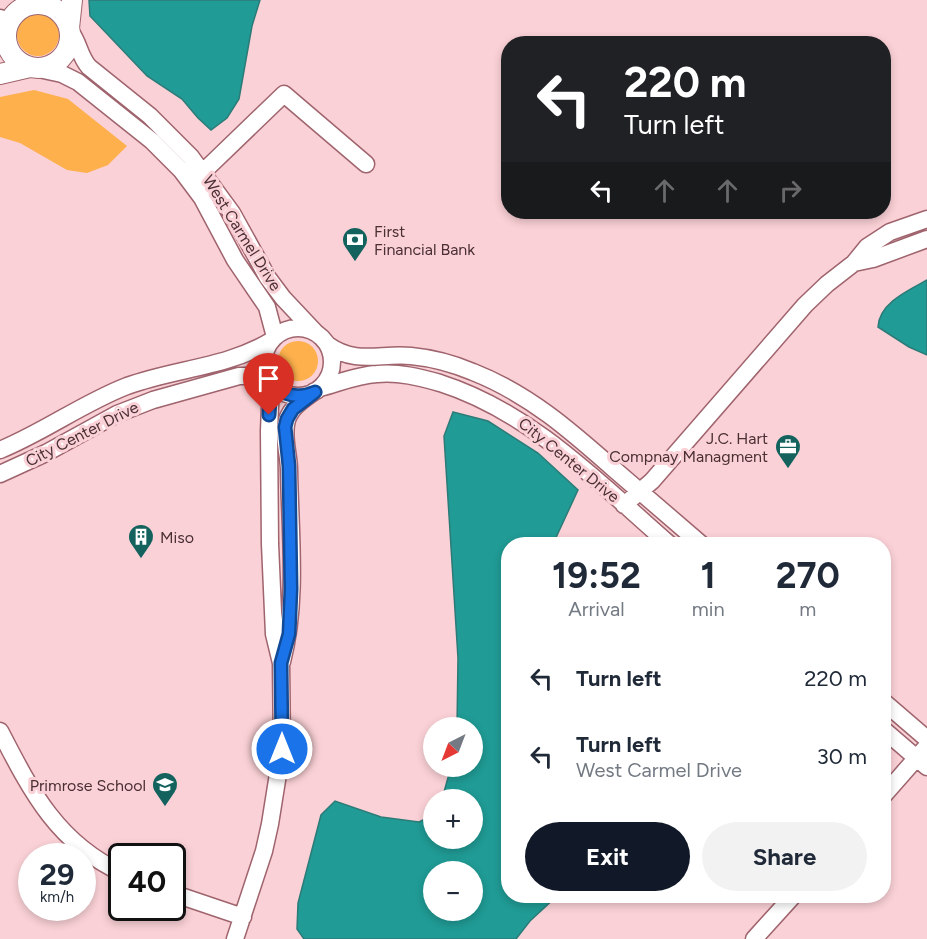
<!DOCTYPE html>
<meta charset="utf-8">
<style>
:root{--surface:#fff;--page:#f2f2f3;--text:#1f2937;--muted:#747a83;--accent:#111827}
body{margin:0;font-family:Figtree,sans-serif;background:var(--page);color:var(--text);height:100vh;display:flex;flex-direction:column;font-size:22px;white-space:nowrap}
*{box-sizing:border-box;margin:0}
p{font-size:20px;color:var(--muted)}
.icon{flex:none;width:33px;height:33px;fill:none;stroke:currentColor;stroke-width:2;stroke-linecap:round;stroke-linejoin:round}
.map{position:relative;flex:1;overflow:hidden}
.details{position:absolute;left:501px;top:537px;width:390px;height:366px;display:flex;flex-direction:column;background:var(--surface);border-radius:24px;box-shadow:0 3px 9px #0003}
.details>*{flex:none}
.hud{position:absolute;left:501px;top:36px;width:390px;height:183px;border-radius:24px;box-shadow:0 3px 9px #0003;background:#202124;color:#fff;overflow:hidden}
.needle{width:39px;rotate:222deg}
.tools{position:absolute;left:423px;top:717px;display:grid;gap:12px}
.tools a{display:grid;place-items:center;width:60px;height:60px;border-radius:50%;background:var(--surface);box-shadow:0 3px 9px #0003;font-size:30px}
.speed{position:absolute;left:18px;top:843px;display:flex;gap:12px;font-size:30px;font-weight:700;text-align:center}
.speed>*{display:grid;place-content:center;width:78px;height:78px;border-radius:50%;background:var(--surface);box-shadow:0 3px 9px #0003;line-height:1}
.speed small{font-size:15px;font-weight:400}
.speed .limit{border:3px solid #111;border-radius:9px;background:#fff;color:#111}
.pin{position:absolute;display:grid;place-items:center;width:51px;height:51px;color:#fff;margin:-62px -26px;border-radius:50% 50% 50% 0;rotate:-45deg;box-shadow:0 0 6px #0007}
.pin .icon{rotate:45deg}
.me{position:absolute;width:66px;margin:-33px;rotate:0deg;stroke-linejoin:round;filter:drop-shadow(0 0 4px #0008)}
.turn{display:flex;align-items:center;gap:21px;height:126px;padding:0 24px;font-size:27px}
.turn .icon{width:78px;height:78px;stroke-width:2.5}
.turn b{display:block;font-size:42px;line-height:51px}
.lanes{display:flex;align-items:center;height:57px;padding:0 24px;background:#0003;justify-content:center;gap:30px;direction:ltr}
.lanes .off{opacity:.35}
.eta{display:flex;justify-content:space-evenly;align-items:center;height:102px;text-align:center}
.eta b{font-size:36px;font-weight:700;line-height:42px}
.primary-button{display:flex;gap:12px;margin-top:auto;padding:12px 24px}
.primary-button a{flex:1;height:69px;border-radius:36px;background:var(--accent);color:#fff;font-size:24px;font-weight:700;line-height:69px;text-align:center}
.primary-button a+a{background:var(--page);color:var(--text)}
ul{padding:0;list-style:none}
li{display:flex;align-items:center;gap:18px;height:78px;padding:0 24px}
li div{flex:1}
li b{display:block;font-size:22px}
li em{font-style:normal}
.map>svg:first-child{display:block}
.green{fill:#fdb04c}
.water{fill:#209b95;stroke:#2d7b78;stroke-width:1.5;fill-rule:evenodd}
.lines{fill:none;stroke-linecap:round;stroke-linejoin:round}
.minor-casing{stroke:#9f646d;stroke-width:19}
.major-casing{stroke:#9f646d;stroke-width:22}
.minor{stroke:#fff;stroke-width:16}
.major{stroke:#fff;stroke-width:20}
.route-casing{stroke:#114b97;stroke-width:15}
.route{stroke:#1a73e8;stroke-width:10}
.labels{text-anchor:middle;dominant-baseline:central;stroke-width:6;stroke-linejoin:round;paint-order:stroke}
.poi-label{font-size:16px;fill:#4a2f33;stroke:#fad1d6;text-anchor:start}
.street-label{font-size:16px;fill:#4a2f33;stroke:#fad1d6}
</style>
<div class="map">
<svg width="927" height="939" viewBox="0 0 927 939">
<rect width="100%" height="100%" fill="#fad1d6"/>
<path class="green" d="M17 35a21 21 0 1 1 42 0a21 21 0 1 1-42 0Z
M34,90L68,99L127,146L108,165L87,173L67,170L20,143L0,137V97Z
M278 361a20 20 0 1 1 40 0a20 20 0 1 1-40 0Z"/>
<path class="water" d="M89,0H260L252,26L239,99L227,118L211,130L198,118L182,99L147,76L90,16Z
M927,280V355L909,347L878,327C879,303 909,290 927,280Z
M453,412L488,421L538,453L578,490L553,544H508V896H557L530,921L516,939H304L297,929L298,903L321,815L335,801L381,817L419,822L433,815L434,838H472V800L442,799L451,767L472,766V728L457,727L458,658L444,436ZM434,872H472V910H434Z"/>
<g class="lines">
<defs>
<path id="minor" d="M27,0L36,3
M0,18L5,37
M70,31C79,42 79,56 89,67L150,116L191,157L232,213L268,278L283,298L315,332
M34,68L62,74L78,82L152,141L181,170L202,198L235,260L267,307L275,337
M203,172L284,94L366,164
M854,263L873,259L927,239
M264 362a34 34 0 1 1 68 0a34 34 0 1 1-68 0Z
M328,345C356,365 380,353 411,356C432,358 454,364 473,372C529,394 571,431 615,470C644,495 673,520 701,544
M320,388C339,383 357,375 377,374C399,372 419,377 440,383C531,412 599,483 669,544
M0,450C44,432 83,403 127,386C177,368 225,368 271,341
M0,474L46,453L117,414L153,400L239,376H247L270,380
M624,505L652,481L805,305L827,284L854,263L867,247L890,232L927,219
M282,662C298,600 290,533 289,470C289,454 282,436 287,420C291,407 304,399 315,391
M884,702L927,739
M884,730L927,767
M0,731C31,791 57,843 122,873
M884,795L927,746
M172,893L243,917
M235,939L264,851L270,824L282,749L281,663L274,634L270,544L269,431L271,383
M754,939L793,896"/>
<path id="major" d="M6 36a32 32 0 1 1 64 0a32 32 0 1 1-64 0Z
M69,28L72,0
M0,74L30,67"/>
</defs>
<use href="#minor" class="minor-casing"/>
<use href="#major" class="major-casing"/>
<use href="#minor" class="minor"/>
<use href="#major" class="major"/>
</g>
<g class="lines">
<defs>
<path id="route" d="M269,415L271,383C283,396 299,399 315,392L293,409L287,419L285,427L289,466L291,589L289,634L281,663L282,749"/>
</defs>
<use href="#route" class="route-casing"/>
<use href="#route" class="route"/>
</g>
<defs>
<symbol id="bank-pin" viewBox="-11 -11 22 30"><path d="M0 17L-7.5 6A9.5 9.5 0 1 1 7.5 6Z" fill="#13625e" stroke="#fad1d6"/><path d="M-6-4H6V4H-6ZM0-2.3a2.3 2.3 0 1 0 0 4.6a2.3 2.3 0 1 0 0-4.6Z" fill="#fff"/></symbol>
<symbol id="office-pin" viewBox="-11 -11 22 30"><path d="M0 17L-7.5 6A9.5 9.5 0 1 1 7.5 6Z" fill="#13625e" stroke="#fad1d6"/><path d="M-6-3h4V-5.5h4V-3h4V5H-6ZM-1-4.5V-3h2v-1.5ZM-6 0V1H6V0Z" fill="#fff"/></symbol>
<symbol id="building-pin" viewBox="-11 -11 22 30"><path d="M0 17L-7.5 6A9.5 9.5 0 1 1 7.5 6Z" fill="#13625e" stroke="#fad1d6"/><path d="M-4-6H4V6H1V3H-1V6H-4ZM-2.5-4.3h1.7v1.8h-1.7ZM.8-4.3h1.7v1.8H.8ZM-2.5-1h1.7V.8h-1.7ZM.8-1h1.7V.8H.8Z" fill="#fff"/></symbol>
<symbol id="school-pin" viewBox="-11 -11 22 30"><path d="M0 17L-7.5 6A9.5 9.5 0 1 1 7.5 6Z" fill="#13625e" stroke="#fad1d6"/><path d="M0-5L7-2L0 1L-7-2ZM-4 1L0 2.5L4 1V4Q0 6-4 4Z" fill="#fff"/></symbol>
</defs>
<g fill-rule="evenodd">
<use href="#bank-pin" x="340" y="225" width="30" height="40"/>
<use href="#office-pin" x="773" y="432" width="30" height="40"/>
<use href="#building-pin" x="126" y="522" width="30" height="40"/>
<use href="#school-pin" x="150" y="770" width="30" height="40"/>
</g>
<g class="labels">
<g class="poi-label">
<text x="374" y="231">First<tspan x="374" dy="18">Financial Bank</tspan></text>
<text x="768" y="438" text-anchor="end">J.C. Hart<tspan x="768" dy="18">Compnay Managment</tspan></text>
<text x="160" y="537">Miso</text>
<text x="146" y="785" text-anchor="end">Primrose School</text>
</g>
<g class="street-label">
<text transform="translate(242 233) rotate(58)">West Carmel Drive</text>
<text transform="translate(82 434) rotate(-27)">City Center Drive</text>
<text transform="translate(569 460) rotate(39)">City Center Drive</text>
</g>
</g>
</svg>
<div class="tools">
<a><svg class="needle" viewBox="-14 -14 28 28"><path d="M0-13l5 13h-10z" fill="#e53935"/><path d="M0 13l5-13h-10z" fill="#747a83"/></svg></a>
<a>+</a>
<a>−</a>
</div>
<div class="speed"><div>29<small>km/h</small></div><div class="limit">40</div></div>
<div class="pin" style="left:269px;top:415px;background:#d93025"><svg class="icon" aria-label="arrive" viewBox="0 0 24 24"><path d="M6 21V4h12l-3 4 3 4H6"/></svg></div>
<svg class="me" style="left:282px;top:749px" viewBox="-20 -20 40 40"><circle r="17" fill="#1a73e8" stroke="#fff" stroke-width="3"/><path d="M0-11L8 9 0 5-8 9z" fill="#fff"/></svg>
<div class="hud">
<div class="turn"><svg class="icon" aria-label="left" viewBox="0 0 24 24"><path d="M17 20v-9H6M10 6l-5 5 5 5"/></svg><div><b>220 m</b>Turn left</div></div>
<div class="lanes"><svg class="icon" aria-label="left" viewBox="0 0 24 24"><path d="M17 20v-9H6M10 6l-5 5 5 5"/></svg><svg class="icon off" aria-label="ahead" viewBox="0 0 24 24"><path d="M12 20V5M6 11l6-6 6 6"/></svg><svg class="icon off" aria-label="ahead" viewBox="0 0 24 24"><path d="M12 20V5M6 11l6-6 6 6"/></svg><svg class="icon off" aria-label="right" viewBox="0 0 24 24"><path d="M7 20v-9h11M14 6l5 5-5 5"/></svg></div>
</div>
<section class="details">
<div class="eta">
<div><b>19:52</b><p>Arrival</p></div>
<div><b>1</b><p>min</p></div>
<div><b>270</b><p>m</p></div>
</div>
<ul>
<li><svg class="icon" aria-label="left" viewBox="0 0 24 24"><path d="M17 20v-9H6M10 6l-5 5 5 5"/></svg><div><b>Turn left</b></div><em>220 m</em></li>
<li><svg class="icon" aria-label="left" viewBox="0 0 24 24"><path d="M17 20v-9H6M10 6l-5 5 5 5"/></svg><div><b>Turn left</b><p>West Carmel Drive</p></div><em>30 m</em></li>
</ul>
<div class="primary-button"><a>Exit</a><a>Share</a></div>
</section>
</div>
